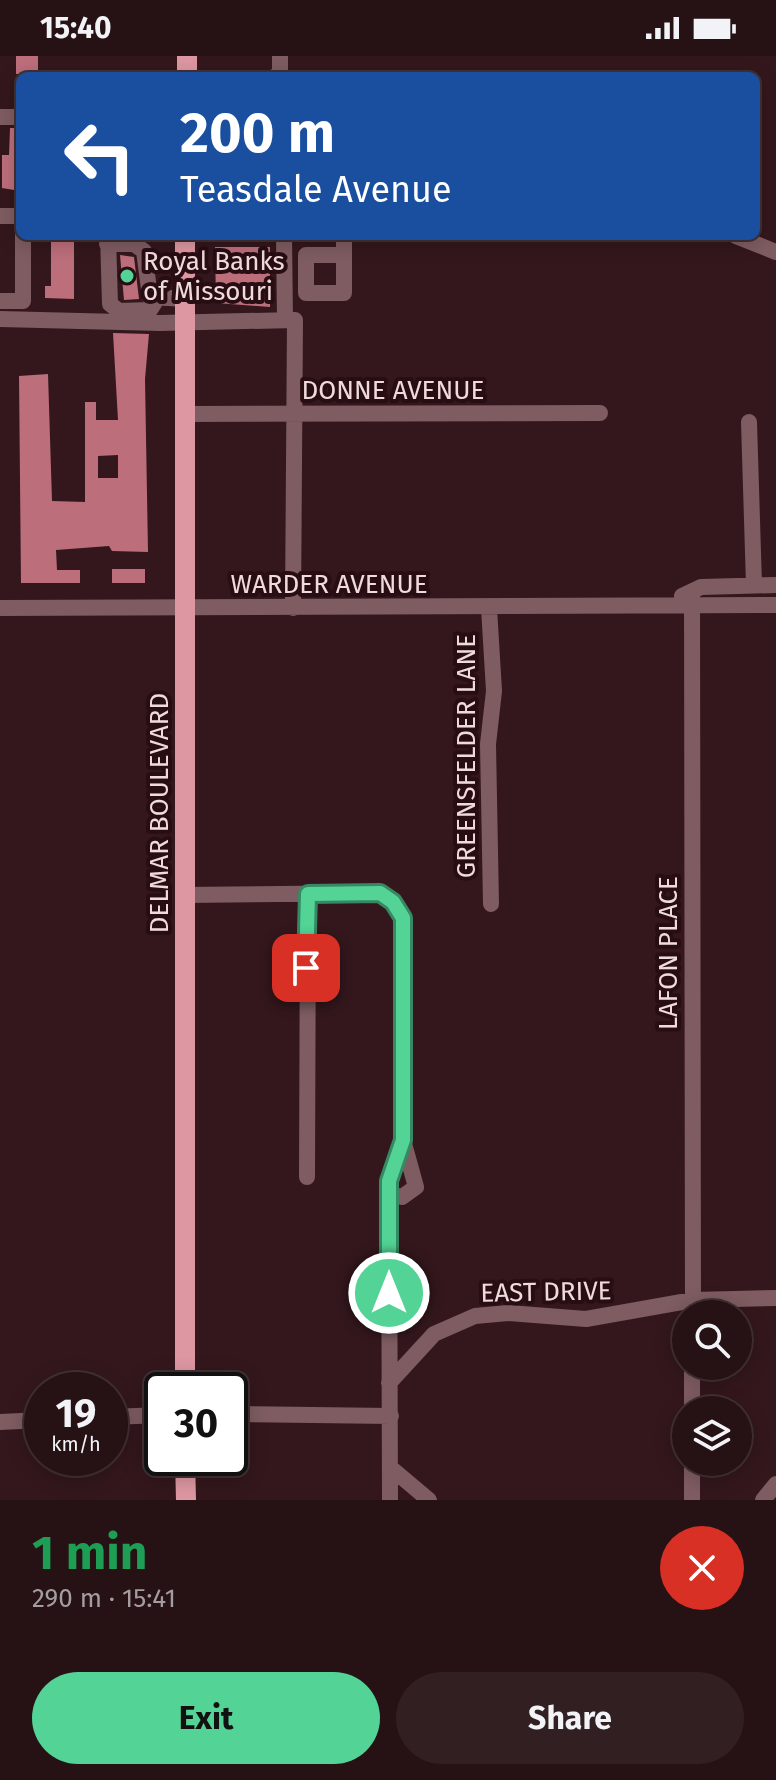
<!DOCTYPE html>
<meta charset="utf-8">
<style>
:root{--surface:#261115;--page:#321f22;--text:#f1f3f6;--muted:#a49da0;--line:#423134;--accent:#53d396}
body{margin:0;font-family:"Fira Sans",sans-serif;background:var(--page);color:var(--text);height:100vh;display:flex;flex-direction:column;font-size:30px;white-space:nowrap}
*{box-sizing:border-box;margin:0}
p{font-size:26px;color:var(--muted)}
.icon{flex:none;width:44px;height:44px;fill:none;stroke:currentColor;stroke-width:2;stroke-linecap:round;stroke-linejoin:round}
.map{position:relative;height:1444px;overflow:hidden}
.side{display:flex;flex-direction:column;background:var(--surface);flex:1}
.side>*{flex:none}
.hud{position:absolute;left:16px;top:16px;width:744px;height:168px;border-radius:12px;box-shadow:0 4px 20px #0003,0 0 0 2px var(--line);background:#1a4fa0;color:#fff;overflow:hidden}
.controls{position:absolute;left:672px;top:1244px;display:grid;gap:16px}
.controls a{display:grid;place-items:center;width:80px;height:80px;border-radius:50%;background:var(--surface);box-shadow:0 4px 20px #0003,0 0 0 2px var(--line);font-size:40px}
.speed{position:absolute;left:24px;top:1316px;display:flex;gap:16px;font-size:40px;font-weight:700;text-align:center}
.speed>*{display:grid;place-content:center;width:104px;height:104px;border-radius:50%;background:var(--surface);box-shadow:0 4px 20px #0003,0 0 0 2px var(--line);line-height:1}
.speed small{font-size:20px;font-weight:400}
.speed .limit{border:4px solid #111;border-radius:12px;background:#fff;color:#111}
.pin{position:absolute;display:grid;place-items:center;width:68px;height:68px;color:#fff;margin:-34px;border-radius:16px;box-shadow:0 4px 12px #0006}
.me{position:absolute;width:88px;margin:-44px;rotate:0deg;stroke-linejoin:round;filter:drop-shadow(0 0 6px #0008)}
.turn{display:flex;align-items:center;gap:28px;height:168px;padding:0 32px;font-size:36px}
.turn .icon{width:104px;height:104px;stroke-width:2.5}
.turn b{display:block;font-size:56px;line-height:68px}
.round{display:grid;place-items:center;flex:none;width:84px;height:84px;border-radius:42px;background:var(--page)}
.head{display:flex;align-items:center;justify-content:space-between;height:136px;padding:0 32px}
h1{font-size:48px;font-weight:700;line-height:60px;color:#1e9e55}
.action{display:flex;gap:16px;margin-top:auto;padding:16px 32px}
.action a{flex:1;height:92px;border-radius:48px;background:var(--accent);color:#111;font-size:32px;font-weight:700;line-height:92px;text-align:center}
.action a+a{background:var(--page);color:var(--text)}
.status{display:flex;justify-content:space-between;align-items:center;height:56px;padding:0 40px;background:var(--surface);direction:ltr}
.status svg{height:22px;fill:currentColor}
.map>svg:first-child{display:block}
.building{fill:#bc6e7b;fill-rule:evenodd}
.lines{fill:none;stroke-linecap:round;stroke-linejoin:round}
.minor{stroke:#7e5c61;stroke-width:16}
.major{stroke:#dd97a2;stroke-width:20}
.route-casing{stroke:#368962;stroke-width:20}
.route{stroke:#53d396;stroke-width:14}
.poi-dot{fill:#53d396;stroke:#280d13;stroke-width:3}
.labels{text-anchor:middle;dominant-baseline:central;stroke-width:8;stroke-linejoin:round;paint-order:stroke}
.poi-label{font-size:26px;fill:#efdbdd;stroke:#280d13;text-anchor:start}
.street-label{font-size:26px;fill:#efdbdd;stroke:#280d13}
</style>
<div class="status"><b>15:40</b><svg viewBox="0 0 49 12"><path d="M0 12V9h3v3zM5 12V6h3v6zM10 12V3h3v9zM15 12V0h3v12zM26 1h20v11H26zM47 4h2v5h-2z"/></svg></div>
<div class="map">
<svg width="776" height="1444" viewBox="0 0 776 1444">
<rect width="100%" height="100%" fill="#33171c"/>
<path class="building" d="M16,0H38V18H16Z
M10,72H20V135L2,132V99H9Z
M51,186H74V243L45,242V230H51Z
M215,191H270V251L216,247Z
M120,199L134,201L139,243L124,244Z
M113,277L149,278L145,323L148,496L112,495L109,490L56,494L57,514H80V527H21L19,320L48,318L52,445L85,446V346H96V364H118ZM118,399V422H98V400Z
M112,513H145V527H112Z"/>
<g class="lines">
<path class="minor" d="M276,20L280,16V0
M0,61H20
M0,160H20
M108,180L110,248L119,255L150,254L157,243
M284,180L285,264
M344,180V237H306V199H344
M736,180L776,196
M107,188H134L144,195L150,241L186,243
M0,245H23V180
M0,263L160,267L295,264L293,552
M186,358L600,357
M749,366L754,529
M692,536L693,1258
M682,540L701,531L776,529
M0,552L776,549
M489,552L494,635L488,688L491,848
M184,839L380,837L393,846L403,862V1084L389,1125L390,1444
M307,1121L308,838
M389,1138L402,1141L416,1131L403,1084
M389,1327L434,1278L475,1260L508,1257L586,1263L693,1244L776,1242
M692,1354V1310
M230,1358L391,1360
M110,1361L162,1359
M0,1366L42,1364
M391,1412L429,1444
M692,1444V1406
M763,1444L776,1428"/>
<path class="major" d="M187,20V0
M185,1334V180
M185,1402L186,1444"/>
</g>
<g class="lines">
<defs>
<path id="route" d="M306,912L308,838L380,837L393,846L403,862V1084L389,1125V1237"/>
</defs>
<use href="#route" class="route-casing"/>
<use href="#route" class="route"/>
</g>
<circle class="poi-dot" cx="127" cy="220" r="8"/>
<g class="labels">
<g class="poi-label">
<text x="143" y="205">Royal Banks<tspan x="143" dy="30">of Missouri</tspan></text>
</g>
<g class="street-label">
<text x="393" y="334">DONNE AVENUE</text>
<text x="329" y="528">WARDER AVENUE</text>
<text transform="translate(466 700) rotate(-90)">GREENSFELDER LANE</text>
<text transform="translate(159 757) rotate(-90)">DELMAR BOULEVARD</text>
<text transform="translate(668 897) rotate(-90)">LAFON PLACE</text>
<text transform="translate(546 1236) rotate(-1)">EAST DRIVE</text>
</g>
</g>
</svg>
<div class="controls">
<a><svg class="icon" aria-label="search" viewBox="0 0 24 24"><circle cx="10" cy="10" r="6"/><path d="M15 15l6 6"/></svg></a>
<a><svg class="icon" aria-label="layers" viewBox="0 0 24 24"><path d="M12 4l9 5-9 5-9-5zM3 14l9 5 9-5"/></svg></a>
</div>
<div class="speed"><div>19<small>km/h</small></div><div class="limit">30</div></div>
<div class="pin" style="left:306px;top:912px;background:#d93025"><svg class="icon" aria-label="arrive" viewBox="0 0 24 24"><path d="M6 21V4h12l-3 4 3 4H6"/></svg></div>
<svg class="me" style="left:389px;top:1237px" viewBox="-20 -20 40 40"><circle r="17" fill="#53d396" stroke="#fff" stroke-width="3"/><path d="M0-11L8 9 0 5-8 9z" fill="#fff"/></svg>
<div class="hud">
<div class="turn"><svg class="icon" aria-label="left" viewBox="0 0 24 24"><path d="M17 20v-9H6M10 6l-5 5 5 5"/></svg><div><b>200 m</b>Teasdale Avenue</div></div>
</div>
</div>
<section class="side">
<div class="head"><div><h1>1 min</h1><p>290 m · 15:41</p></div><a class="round" style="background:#d93025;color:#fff"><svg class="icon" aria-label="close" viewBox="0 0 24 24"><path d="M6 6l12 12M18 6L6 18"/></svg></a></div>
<div class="action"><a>Exit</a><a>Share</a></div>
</section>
